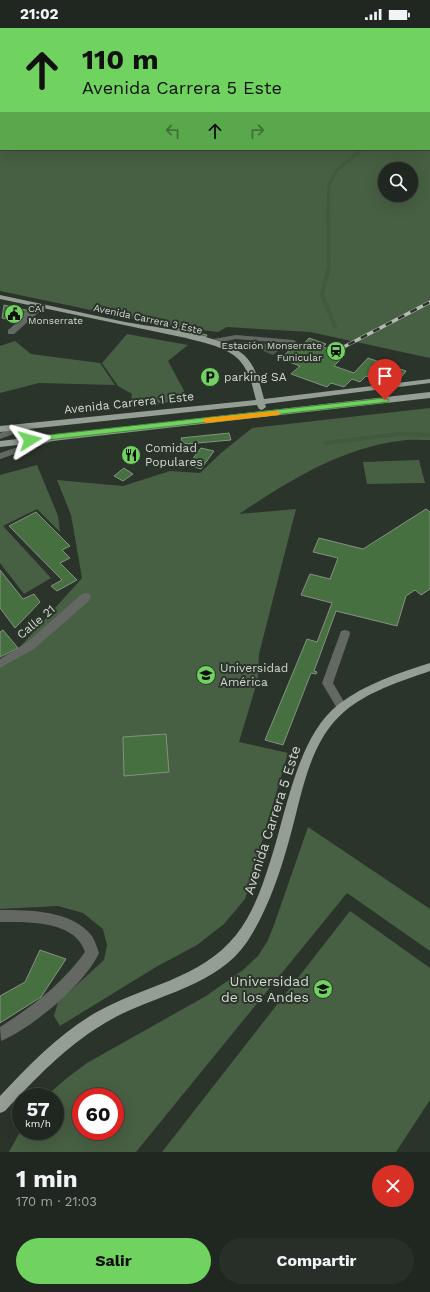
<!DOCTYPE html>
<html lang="es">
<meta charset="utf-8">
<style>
:root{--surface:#202720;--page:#282f29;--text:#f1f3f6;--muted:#a2a5a5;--line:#3d443e;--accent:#70d35f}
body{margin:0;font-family:"Work Sans",sans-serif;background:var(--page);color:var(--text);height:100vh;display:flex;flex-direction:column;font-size:15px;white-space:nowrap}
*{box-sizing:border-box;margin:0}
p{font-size:13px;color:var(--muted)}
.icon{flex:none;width:22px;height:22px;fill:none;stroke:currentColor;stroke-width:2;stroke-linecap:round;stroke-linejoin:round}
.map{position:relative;height:1124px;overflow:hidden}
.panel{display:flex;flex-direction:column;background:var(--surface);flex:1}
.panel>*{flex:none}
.top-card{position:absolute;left:0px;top:0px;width:430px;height:122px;box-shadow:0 4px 16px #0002,0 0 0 1px var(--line);background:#70d35f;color:#111;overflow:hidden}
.fabs{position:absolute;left:378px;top:134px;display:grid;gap:8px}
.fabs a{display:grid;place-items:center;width:40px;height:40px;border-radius:50%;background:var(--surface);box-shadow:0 4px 16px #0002,0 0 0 1px var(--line);font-size:20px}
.speed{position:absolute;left:12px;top:1060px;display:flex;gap:8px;font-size:20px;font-weight:700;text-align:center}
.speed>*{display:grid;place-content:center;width:52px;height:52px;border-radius:50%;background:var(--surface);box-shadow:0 4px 16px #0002,0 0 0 1px var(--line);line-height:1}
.speed small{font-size:10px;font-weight:400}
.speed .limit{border:6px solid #d22;background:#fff;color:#111}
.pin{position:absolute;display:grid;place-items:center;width:34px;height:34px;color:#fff;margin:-41px -17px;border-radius:50% 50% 50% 0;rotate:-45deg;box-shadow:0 0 4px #0007}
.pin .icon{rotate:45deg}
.me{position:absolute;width:44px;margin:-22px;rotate:82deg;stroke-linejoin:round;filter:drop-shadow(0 0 3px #0008)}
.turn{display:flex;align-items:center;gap:14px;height:84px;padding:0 16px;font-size:18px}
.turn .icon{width:52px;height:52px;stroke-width:2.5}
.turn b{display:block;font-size:28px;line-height:34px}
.lanes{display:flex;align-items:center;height:38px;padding:0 16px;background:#0003;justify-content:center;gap:20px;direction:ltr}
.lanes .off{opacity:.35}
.round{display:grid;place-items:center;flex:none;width:42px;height:42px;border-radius:21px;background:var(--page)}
.head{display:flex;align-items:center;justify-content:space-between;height:68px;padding:0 16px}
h1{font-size:24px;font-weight:700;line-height:30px}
.primary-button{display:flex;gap:8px;margin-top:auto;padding:8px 16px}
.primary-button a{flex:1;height:46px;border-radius:24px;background:var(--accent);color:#111;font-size:16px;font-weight:700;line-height:46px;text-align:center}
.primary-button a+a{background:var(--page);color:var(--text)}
.status{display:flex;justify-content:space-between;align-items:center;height:28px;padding:0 20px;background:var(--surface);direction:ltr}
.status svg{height:11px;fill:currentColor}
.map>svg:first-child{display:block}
.green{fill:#475f43;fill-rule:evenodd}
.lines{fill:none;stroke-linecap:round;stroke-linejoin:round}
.stream-far1{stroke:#42583f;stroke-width:3}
.stream{stroke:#42583f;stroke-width:4}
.building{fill:#477040;stroke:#859083}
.minor{fill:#646863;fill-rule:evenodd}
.major{fill:#959e94;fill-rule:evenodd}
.rail-casing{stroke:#b5bab3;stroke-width:3.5}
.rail{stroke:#2b342a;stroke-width:2.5;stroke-dasharray:7;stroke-linecap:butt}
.route{fill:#70d35f;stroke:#49893e}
.slow{fill:#f59e0b}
.labels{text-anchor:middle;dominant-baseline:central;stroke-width:4;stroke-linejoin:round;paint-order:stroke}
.far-poi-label{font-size:10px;fill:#d3d8d1;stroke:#2b342a;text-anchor:start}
.far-street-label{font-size:10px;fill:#d3d8d1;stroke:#2b342a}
.poi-label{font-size:12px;fill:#d3d8d1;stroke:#2b342a;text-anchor:start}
.street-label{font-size:12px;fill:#d3d8d1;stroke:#2b342a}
.near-street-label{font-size:14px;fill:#d3d8d1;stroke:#2b342a}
.near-poi-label{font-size:14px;fill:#d3d8d1;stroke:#2b342a;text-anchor:end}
</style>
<div class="status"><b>21:02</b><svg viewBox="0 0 49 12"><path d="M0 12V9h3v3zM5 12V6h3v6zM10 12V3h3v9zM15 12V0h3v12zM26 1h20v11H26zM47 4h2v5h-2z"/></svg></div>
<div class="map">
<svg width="430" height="1124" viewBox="0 0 430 1124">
<rect width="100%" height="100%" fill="#2b342a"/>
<path class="green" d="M0,0H430V330L310,304L227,299L218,304L162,297L0,263ZM1,1H429V121H1ZM385,141H411V167H385Z
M127,306L188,317L168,333L189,372L133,378L131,372L132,366L118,358L102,335Z
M15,313L31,326L100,335L115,357L39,355L0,365V318Z
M241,314L285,317L273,327Z
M430,380V412C420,412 409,411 399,413C339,421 289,453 239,486L296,481L259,626L258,651L239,714L288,725L245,871L224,896L197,917L156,939L60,998L54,988L58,974L104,932L107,917L103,901L83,885L58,878L0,881V631L20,619L82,550L71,487L57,452L123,458L170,443L200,445L221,425L252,400Z
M419,432L425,455L367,456L363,434Z
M37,437L58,488L60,504L37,481L3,498L51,550L24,566L0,535V447Z
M308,799L430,881V923L347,865L136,1124H9L21,1102V1103H55V1069H45L67,1050L87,1035L206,968L243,942L258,928L268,912L274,897ZM81,1069H115V1103H81Z
M350,883L430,940V1072L396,1124H162Z"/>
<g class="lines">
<path class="stream-far1" d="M328,184L329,156L337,142L359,124L360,121"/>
<path class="stream" d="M328,183L329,238L322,267L335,299
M326,415L399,406L430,407"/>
</g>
<path class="building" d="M4,277L30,283L17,294L2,290Z
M175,300L207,307L206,309L174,301Z
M309,310L326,316L323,319L345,327L334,338L354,345L368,330L406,343L399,352L384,346L379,352L366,348L360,354L352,351L344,359L331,355L327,359L291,346L300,338L281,331L294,317L300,320Z
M229,405L231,412L186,416L182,413L181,410Z
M201,420L214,423L201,441L188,437Z
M124,440L133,446L123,453L114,448Z
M426,481L430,484V561L421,567L415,562L406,568L397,598L336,583L314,643L317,644L316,646L311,645L283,717L265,712L307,611L317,614L332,575L301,567L310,546L330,551L338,530L313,524L319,510L363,521Z
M36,484L70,518L62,522L70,530L60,535L77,552L57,563L51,558L62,552L9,498Z
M0,542L23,571L34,566L40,574L15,600L0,580Z
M3,602L18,620L0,629V604Z
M166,706L169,744L124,748L123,709Z
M40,922L66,931L41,969L0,995V968L25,954Z"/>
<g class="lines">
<path class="minor" d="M39,276H42L46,278L14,306H8V302Z
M236,307L293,312L297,314L293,316L236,311L211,316L207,314L208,312Z
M27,395L30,396L31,398L30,400L0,411V405Z
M53,407L56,408L57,410L56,412L0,431V425Z
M86,565L90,566L91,569L90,572L34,621L0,640V631L26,615L82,566Z
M345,602L349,603L350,606L333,655L347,679L346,682L342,683L338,682L322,655L340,606L341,603Z
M0,882C29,882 72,882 92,908C95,913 97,919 99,925C85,956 32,1000 1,1013L0,999C33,978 62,956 85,924C75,892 27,894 0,894Z"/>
<path class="major" d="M0,267C42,276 83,285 125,294C158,300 218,305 244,327C256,338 260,356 264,371L430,351V355L265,376L266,379L262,382L259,381L257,377L0,404V398L256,372C253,361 251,349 245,340C235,320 205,315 186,310L0,271Z
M430,364V370L0,419V413Z
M430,635V643C401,653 369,663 345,683C309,713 302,766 290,809C280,845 268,882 247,914C215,961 150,967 105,995C66,1018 35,1051 5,1083L0,1085V1068C29,1037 59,1006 95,985C142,958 201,951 236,907C253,886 262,859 270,834C286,786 297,708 339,676C365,656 399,645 430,635Z"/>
<defs>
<path id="rail" d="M336,323L430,274"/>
</defs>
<use href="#rail" class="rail-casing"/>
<use href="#rail" class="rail"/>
</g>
<path class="route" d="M385,370L389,372L388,374L30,414L26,412L30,409Z"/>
<path class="slow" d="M277,383L280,385L279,387L206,395L202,393L206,390Z"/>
<defs>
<symbol id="civic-disc" viewBox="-11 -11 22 22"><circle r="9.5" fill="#70d35f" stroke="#2b342a"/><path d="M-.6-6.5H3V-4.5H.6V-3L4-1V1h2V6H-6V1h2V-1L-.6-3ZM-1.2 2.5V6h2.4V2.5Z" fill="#111"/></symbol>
<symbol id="station-disc" viewBox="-11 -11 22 22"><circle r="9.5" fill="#70d35f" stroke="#2b342a"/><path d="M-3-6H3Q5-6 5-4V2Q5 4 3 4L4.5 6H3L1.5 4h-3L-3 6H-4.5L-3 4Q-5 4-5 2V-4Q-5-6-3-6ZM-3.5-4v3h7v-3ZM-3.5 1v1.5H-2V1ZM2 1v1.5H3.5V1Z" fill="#111"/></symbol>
<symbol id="parking-disc" viewBox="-11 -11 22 22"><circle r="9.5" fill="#70d35f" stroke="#2b342a"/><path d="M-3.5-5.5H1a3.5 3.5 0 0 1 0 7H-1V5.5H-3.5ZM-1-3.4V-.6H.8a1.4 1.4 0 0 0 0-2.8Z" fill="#111"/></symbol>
<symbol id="restaurant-disc" viewBox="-11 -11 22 22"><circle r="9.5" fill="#70d35f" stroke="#2b342a"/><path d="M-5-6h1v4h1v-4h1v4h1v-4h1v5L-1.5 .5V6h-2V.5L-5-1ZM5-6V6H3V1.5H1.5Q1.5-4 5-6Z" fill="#111"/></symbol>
<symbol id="university-disc" viewBox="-11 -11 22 22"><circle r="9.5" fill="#70d35f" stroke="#2b342a"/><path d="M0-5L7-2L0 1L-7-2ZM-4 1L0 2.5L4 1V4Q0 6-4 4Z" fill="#111"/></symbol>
</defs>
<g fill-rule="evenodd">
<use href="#civic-disc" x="3" y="275" width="22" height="22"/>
<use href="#station-disc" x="325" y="312" width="22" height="22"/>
<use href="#parking-disc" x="199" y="338" width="22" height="22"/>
<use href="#restaurant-disc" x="120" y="416" width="22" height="22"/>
<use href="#university-disc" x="195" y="636" width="22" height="22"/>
<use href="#university-disc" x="312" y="950" width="22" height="22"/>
</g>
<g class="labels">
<g class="far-poi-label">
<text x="28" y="280">CAI<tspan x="28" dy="12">Monserrate</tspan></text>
<text x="322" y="317" text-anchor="end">Estación Monserrate<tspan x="322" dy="12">Funicular</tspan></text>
</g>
<g class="far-street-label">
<text transform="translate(148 291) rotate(12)">Avenida Carrera 3 Este</text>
</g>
<g class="poi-label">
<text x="224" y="349">parking SA</text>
<text x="145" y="420">Comidad<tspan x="145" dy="14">Populares</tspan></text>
<text x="220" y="640">Universidad<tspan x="220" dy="14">América</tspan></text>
</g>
<g class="street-label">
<text transform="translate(129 375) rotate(-6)">Avenida Carrera 1 Este</text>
<text transform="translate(36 594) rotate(-40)">Calle 21</text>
</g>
<g class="near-street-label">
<text transform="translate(272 792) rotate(-72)">Avenida Carrera 5 Este</text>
</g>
<g class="near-poi-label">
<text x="309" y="953">Universidad<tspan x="309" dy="16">de los Andes</tspan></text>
</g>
</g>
</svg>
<div class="fabs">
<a><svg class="icon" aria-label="search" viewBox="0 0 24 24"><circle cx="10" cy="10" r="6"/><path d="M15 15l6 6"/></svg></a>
</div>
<div class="speed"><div>57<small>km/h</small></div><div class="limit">60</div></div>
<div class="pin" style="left:385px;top:372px;background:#d93025"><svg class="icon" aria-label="arrive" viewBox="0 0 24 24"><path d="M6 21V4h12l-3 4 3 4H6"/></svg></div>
<svg class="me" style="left:30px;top:412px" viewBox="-20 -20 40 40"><path d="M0-17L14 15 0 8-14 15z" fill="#70d35f" stroke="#fff" stroke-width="4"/></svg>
<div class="top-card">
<div class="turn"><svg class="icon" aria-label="ahead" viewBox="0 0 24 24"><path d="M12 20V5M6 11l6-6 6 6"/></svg><div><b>110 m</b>Avenida Carrera 5 Este</div></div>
<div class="lanes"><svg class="icon off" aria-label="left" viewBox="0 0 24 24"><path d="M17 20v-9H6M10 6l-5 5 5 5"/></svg><svg class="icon" aria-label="ahead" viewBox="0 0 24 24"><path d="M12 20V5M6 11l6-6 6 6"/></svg><svg class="icon off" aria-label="right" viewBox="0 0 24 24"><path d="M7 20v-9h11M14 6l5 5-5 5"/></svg></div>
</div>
</div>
<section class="panel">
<div class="head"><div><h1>1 min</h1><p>170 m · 21:03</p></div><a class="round" style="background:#d93025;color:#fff"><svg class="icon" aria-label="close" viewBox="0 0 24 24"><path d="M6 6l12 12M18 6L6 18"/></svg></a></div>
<div class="primary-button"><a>Salir</a><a>Compartir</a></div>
</section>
